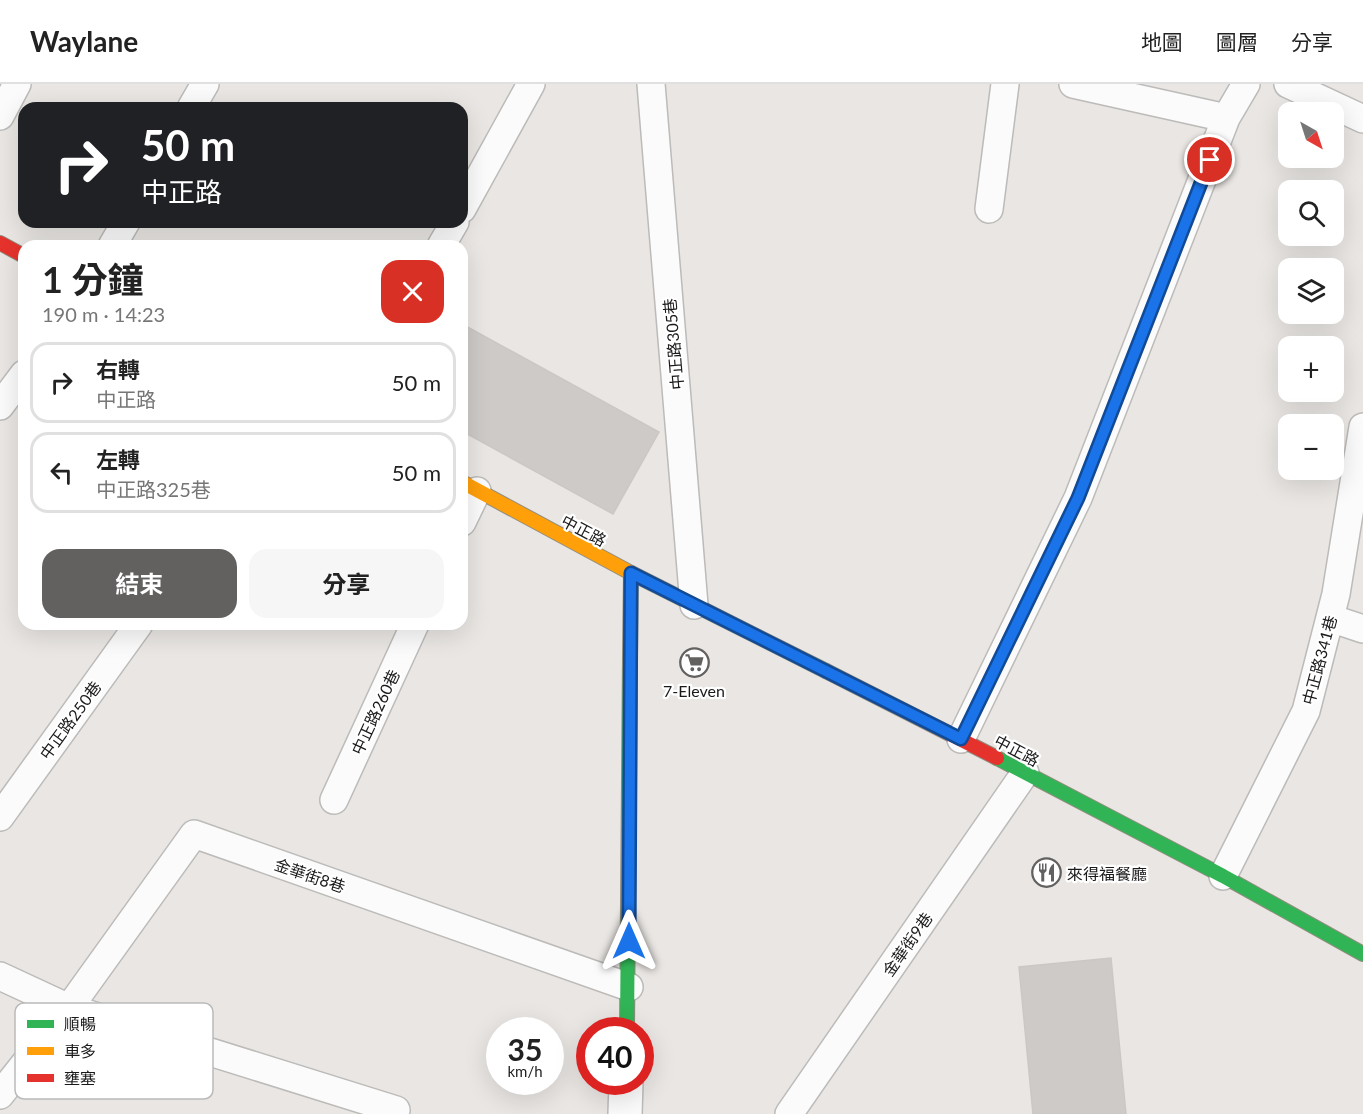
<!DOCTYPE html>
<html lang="zh-TW">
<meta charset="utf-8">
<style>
:root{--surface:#fff;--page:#f6f6f6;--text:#222;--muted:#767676;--line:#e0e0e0;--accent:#626160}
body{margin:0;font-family:Lato,"Noto Sans TC",sans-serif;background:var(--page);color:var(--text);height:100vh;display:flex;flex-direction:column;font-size:22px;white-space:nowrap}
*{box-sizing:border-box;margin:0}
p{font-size:20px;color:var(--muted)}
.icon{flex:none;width:33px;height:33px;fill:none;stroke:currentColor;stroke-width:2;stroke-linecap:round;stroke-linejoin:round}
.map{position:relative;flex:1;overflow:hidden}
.panel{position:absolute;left:18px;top:156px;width:450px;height:390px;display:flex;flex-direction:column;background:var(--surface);border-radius:18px;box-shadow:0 6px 24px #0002}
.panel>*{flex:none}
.guide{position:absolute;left:18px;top:18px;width:450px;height:126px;border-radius:18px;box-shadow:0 6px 24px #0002;background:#202124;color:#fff;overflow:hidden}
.needle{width:39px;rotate:141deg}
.fabs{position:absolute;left:1278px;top:18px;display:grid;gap:12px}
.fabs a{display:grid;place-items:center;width:66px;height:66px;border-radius:12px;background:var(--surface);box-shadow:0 6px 24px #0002;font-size:30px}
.speed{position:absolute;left:486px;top:933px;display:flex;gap:12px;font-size:30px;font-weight:700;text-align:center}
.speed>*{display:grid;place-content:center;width:78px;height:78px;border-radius:50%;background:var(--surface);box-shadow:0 6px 24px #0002;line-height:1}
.speed small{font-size:15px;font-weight:400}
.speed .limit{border:9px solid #d22;background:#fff;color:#111}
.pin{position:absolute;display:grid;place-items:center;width:51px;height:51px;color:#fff;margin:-26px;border:3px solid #fff;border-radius:50%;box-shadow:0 2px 6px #0007}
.me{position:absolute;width:66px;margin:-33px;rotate:0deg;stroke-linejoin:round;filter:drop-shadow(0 0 4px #0008)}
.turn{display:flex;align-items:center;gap:21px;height:126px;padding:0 24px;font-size:27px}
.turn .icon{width:78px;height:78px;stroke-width:2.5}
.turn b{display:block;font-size:42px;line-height:51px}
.round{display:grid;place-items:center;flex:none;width:63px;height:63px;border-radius:18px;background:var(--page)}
.overview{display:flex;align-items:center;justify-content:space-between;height:102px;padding:0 24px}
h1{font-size:36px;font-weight:700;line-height:45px}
.action{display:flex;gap:12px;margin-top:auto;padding:12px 24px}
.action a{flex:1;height:69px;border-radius:18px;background:var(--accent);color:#fff;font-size:24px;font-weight:700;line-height:69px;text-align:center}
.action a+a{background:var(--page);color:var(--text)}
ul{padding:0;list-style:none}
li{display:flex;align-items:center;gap:18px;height:81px;margin:0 12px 9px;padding:0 12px;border:3px solid var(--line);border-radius:18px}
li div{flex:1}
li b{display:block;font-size:22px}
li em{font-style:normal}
header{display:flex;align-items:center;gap:36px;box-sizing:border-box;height:84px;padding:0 30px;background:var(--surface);border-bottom:2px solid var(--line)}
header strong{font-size:28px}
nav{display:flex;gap:33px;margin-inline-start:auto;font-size:21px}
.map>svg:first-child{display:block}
.building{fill:#cecac8;stroke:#ccc7c5;stroke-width:1.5}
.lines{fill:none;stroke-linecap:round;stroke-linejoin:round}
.lane-casing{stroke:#bcbbb9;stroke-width:30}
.street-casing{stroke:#bcbbb9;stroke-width:36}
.fast-casing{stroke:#908d7e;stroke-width:16}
.slow-casing{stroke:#908d7e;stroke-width:16}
.jam-casing{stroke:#908d7e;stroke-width:16}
.lane{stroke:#fcfbfb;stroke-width:27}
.street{stroke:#fcfbfb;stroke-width:33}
.fast{stroke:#30b455;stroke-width:14}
.slow{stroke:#ff9f0a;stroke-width:14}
.jam{stroke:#e5322d;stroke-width:14}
.route-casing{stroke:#114b97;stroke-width:15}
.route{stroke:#1a73e8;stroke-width:10}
.labels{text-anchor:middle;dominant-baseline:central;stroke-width:4.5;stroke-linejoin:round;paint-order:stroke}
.street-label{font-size:16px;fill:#1a1a1a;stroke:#fff}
.poi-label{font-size:16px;fill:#1a1a1a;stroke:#fff}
.key{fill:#fff;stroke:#bababa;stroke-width:1.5}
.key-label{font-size:16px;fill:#1a1a1a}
</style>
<header>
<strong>Waylane</strong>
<nav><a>地圖</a><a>圖層</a><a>分享</a></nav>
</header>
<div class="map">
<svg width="1363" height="1030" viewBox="0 0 1363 1030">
<rect width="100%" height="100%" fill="#e9e6e3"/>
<path class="building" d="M462,240L659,348L613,430L462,347Z
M1111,874L1126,1030H1033L1019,883Z"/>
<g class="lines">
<defs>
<path id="lane" d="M651,0L694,521
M1073,0L1226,34
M1288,0L1363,35
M191,24L205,0
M0,32L17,0
M462,125L531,0
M989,125L1005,0
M112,162L126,138
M441,162L455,138
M0,322L24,290
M462,438L477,407
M1330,534L1363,545
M961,655L1078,414L1226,34L1246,0
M334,716L415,540
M0,733L139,540
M1223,792L1306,627L1336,510L1363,343
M0,892L69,924L396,1026
M0,1011L69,924L194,750L629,903
M789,1030L1025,689"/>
<path id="street" d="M625,1030L626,998"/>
<path id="fast" d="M997,674L1223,792L1363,870
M627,946L630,571"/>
<path id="slow" d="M462,398L631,489L826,587"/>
<path id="jam" d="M0,159L24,172
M630,571L631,489
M826,587L997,674"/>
</defs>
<use href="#lane" class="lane-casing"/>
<use href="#street" class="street-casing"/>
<use href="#fast" class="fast-casing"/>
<use href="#slow" class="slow-casing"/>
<use href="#jam" class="jam-casing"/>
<use href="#lane" class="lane"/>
<use href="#street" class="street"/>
<use href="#fast" class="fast"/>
<use href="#slow" class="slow"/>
<use href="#jam" class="jam"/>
</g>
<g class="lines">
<defs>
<path id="route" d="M629,857L631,489L961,655L1078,414L1210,76"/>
</defs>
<use href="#route" class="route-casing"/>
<use href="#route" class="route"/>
</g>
<defs>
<symbol id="supermarket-ring" viewBox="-11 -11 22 22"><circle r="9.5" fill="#fff" stroke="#626160" stroke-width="1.5"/><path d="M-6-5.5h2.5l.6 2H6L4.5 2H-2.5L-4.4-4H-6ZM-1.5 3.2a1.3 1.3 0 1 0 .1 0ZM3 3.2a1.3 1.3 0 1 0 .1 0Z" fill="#626160"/></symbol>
<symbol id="restaurant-ring" viewBox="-11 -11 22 22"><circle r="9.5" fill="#fff" stroke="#626160" stroke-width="1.5"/><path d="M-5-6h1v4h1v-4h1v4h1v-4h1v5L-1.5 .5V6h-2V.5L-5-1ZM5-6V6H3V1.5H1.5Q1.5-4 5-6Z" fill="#626160"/></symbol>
</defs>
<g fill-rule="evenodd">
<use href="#supermarket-ring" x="678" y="562" width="33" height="33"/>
<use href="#restaurant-ring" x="1030" y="772" width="33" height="33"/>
</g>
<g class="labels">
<g class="street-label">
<text transform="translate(673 260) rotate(-95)">中正路305巷</text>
<text transform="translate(584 446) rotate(28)">中正路</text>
<text transform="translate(1319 576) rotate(-75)">中正路341巷</text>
<text transform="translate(375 628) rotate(-65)">中正路260巷</text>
<text transform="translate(70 636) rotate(-54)">中正路250巷</text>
<text transform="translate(1017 666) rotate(28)">中正路</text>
<text transform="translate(310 791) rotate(19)">金華街8巷</text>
<text transform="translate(907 860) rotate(-55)">金華街9巷</text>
</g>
<g class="poi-label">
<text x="694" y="606">7-Eleven</text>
<text x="1067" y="789" text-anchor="start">來得福餐廳</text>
</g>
</g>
<rect x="15" y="919" width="198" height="96" rx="9" class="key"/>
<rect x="27" y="936" width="27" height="8" fill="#30b455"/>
<rect x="27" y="963" width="27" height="8" fill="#ff9f0a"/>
<rect x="27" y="990" width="27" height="8" fill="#e5322d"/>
<g class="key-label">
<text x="64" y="946">順暢</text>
<text x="64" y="973">車多</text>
<text x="64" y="1000">壅塞</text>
</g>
</svg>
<div class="fabs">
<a><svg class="needle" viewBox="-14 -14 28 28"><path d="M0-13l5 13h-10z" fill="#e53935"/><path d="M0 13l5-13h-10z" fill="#767676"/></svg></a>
<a><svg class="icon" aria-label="search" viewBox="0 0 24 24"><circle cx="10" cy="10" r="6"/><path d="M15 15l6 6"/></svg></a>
<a><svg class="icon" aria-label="layers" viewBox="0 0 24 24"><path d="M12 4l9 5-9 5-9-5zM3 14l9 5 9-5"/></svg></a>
<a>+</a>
<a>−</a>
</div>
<div class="speed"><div>35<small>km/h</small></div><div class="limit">40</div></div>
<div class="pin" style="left:1210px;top:76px;background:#d93025"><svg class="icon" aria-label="arrive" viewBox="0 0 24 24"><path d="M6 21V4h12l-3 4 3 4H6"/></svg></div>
<svg class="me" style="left:629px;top:857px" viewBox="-20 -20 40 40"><path d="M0-17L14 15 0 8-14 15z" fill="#1a73e8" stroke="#fff" stroke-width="4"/></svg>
<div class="guide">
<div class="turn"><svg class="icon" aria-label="right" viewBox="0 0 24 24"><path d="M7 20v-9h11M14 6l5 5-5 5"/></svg><div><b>50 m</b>中正路</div></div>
</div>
<section class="panel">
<div class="overview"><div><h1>1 分鐘</h1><p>190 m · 14:23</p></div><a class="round" style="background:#d93025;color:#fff"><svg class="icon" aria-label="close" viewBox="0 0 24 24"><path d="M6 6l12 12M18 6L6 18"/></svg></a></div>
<ul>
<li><svg class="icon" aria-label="right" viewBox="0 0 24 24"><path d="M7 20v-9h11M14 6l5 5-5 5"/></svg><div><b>右轉</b><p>中正路</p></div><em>50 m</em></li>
<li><svg class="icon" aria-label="left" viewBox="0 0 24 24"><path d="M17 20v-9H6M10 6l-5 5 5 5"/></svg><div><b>左轉</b><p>中正路325巷</p></div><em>50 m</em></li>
</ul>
<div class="action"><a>結束</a><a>分享</a></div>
</section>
</div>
